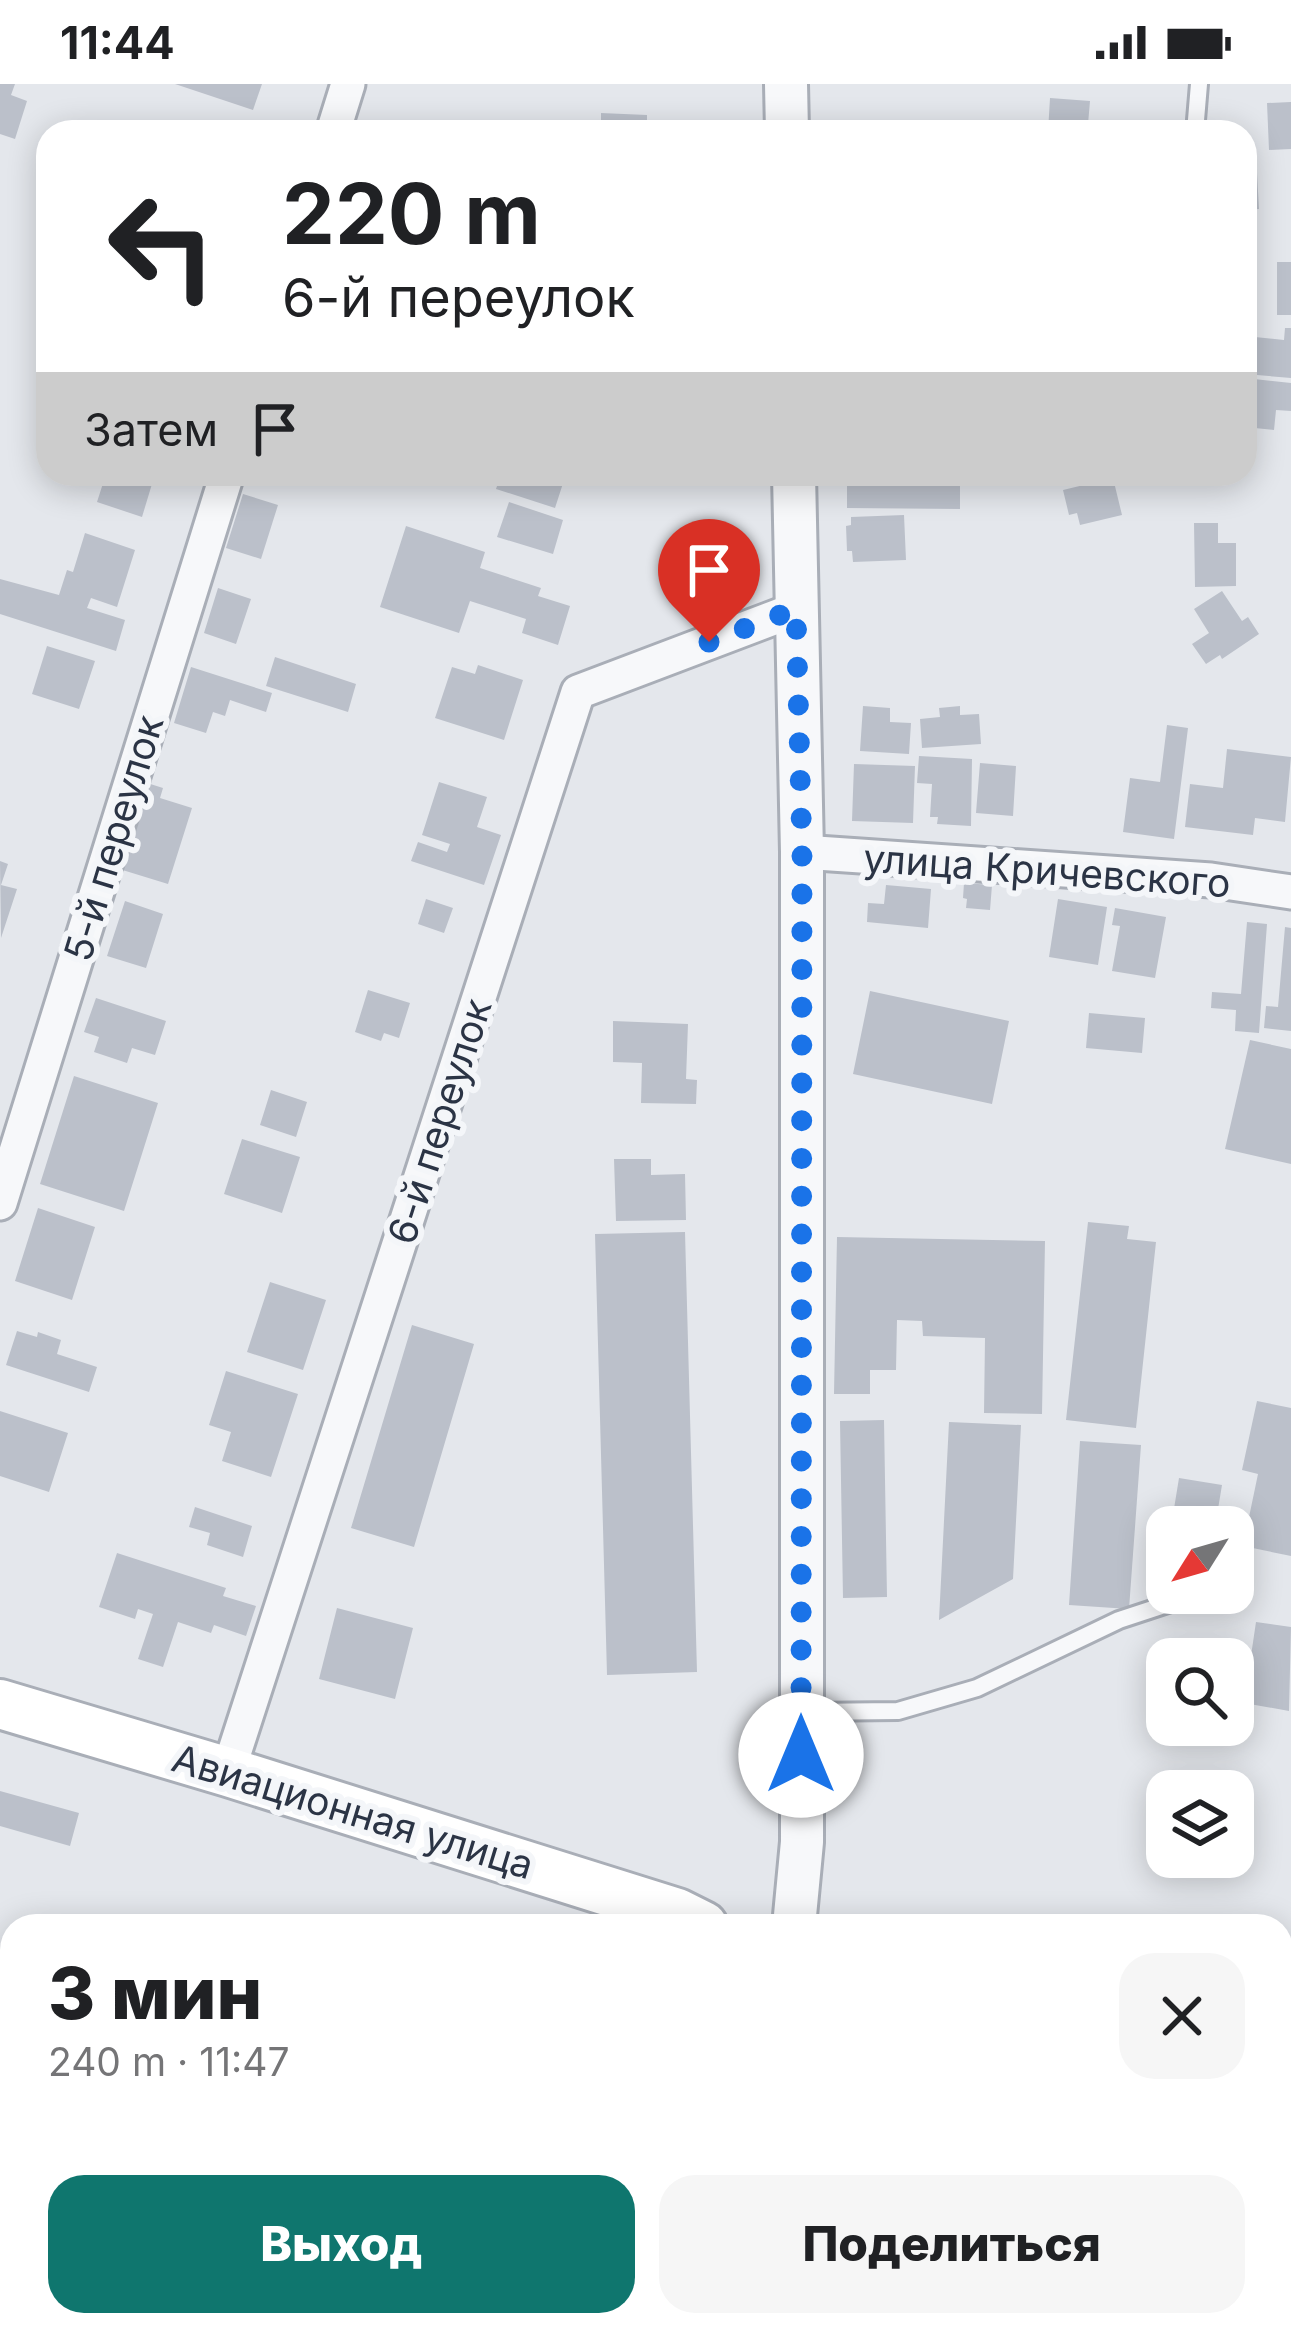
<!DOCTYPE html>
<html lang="ru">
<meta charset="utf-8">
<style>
:root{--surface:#fff;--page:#f6f6f6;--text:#202124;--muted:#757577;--accent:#0f766e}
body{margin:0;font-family:Inter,sans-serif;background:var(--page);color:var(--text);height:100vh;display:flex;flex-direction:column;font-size:45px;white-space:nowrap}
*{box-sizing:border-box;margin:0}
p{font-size:39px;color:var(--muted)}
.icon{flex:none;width:66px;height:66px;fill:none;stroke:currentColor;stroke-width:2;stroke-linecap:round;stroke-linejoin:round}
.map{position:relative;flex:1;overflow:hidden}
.drawer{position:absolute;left:0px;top:1830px;width:1293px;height:423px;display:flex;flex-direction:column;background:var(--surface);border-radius:36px 36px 0 0;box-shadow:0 6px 30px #0003}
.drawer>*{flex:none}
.hud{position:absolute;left:36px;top:36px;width:1221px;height:366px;border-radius:36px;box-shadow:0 6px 30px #0003;background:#fff;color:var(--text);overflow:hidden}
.needle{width:78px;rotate:233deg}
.fabs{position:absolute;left:1146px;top:1422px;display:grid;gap:24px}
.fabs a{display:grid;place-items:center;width:108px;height:108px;border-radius:24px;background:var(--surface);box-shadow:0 6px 30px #0003;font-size:60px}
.pin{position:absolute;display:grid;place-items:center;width:102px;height:102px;color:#fff;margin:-123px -51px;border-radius:50% 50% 50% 0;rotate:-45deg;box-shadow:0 0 12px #0007}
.pin .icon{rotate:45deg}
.me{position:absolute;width:132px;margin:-66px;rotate:0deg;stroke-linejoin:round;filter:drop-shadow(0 0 9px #0008)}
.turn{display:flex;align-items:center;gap:42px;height:252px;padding:0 48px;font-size:54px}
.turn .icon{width:156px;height:156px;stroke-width:2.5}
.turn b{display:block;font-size:84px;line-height:102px}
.then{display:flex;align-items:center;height:114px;padding:0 48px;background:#0003;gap:24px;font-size:45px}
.round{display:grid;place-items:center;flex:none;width:126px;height:126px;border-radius:36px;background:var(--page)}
.overview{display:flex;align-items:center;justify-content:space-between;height:204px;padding:0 48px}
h1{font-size:72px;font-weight:800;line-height:90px}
.button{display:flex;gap:24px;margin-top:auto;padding:24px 48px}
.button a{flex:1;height:138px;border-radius:36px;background:var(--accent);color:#fff;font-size:48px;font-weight:800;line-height:138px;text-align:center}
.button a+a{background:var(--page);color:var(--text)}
.status{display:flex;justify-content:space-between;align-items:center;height:84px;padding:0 60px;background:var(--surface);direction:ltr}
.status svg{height:33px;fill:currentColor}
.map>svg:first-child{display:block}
.building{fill:#bbc0ca}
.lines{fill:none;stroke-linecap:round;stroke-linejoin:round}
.service-casing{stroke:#a9aeb7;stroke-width:22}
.minor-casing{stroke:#a9aeb7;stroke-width:39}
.tertiary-casing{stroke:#a9aeb7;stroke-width:48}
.secondary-casing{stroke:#a9aeb7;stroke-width:54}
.service{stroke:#f7f8fa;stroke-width:16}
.minor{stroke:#f7f8fa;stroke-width:33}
.tertiary{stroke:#f7f8fa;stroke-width:42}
.secondary{stroke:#fff;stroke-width:48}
.route{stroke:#1a73e8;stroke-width:21;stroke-dasharray:0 37.8}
.labels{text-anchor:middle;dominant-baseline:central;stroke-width:12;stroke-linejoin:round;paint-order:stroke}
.street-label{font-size:39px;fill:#2b3445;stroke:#f4f6f9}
</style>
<div class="status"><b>11:44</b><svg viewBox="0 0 49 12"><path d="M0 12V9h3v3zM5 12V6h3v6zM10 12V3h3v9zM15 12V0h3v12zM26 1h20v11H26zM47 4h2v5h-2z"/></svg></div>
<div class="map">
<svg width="1291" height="2252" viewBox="0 0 1291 2252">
<rect width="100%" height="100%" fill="#e4e7ec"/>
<path class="building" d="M0,0H15L11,11L27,17L15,55L0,50Z
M175,0H262L253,26Z
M1050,14L1090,17L1088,40L1124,43V48H1048Z
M1291,18V65L1269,66L1267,19Z
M601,29L647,31V48H601Z
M1257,89L1259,125L1245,126V90Z
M1277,178H1291V231H1277Z
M1285,244H1291V294L1245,290V252L1284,256Z
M1245,294L1291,299V327L1276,326L1274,346L1245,343Z
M106,390H155L142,433L97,418Z
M501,390H566L555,424L496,405Z
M847,390H960V425L847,424Z
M976,390H1036L1037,395L977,401Z
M1113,394L1122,431L1080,441L1077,429L1069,431L1063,406Z
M243,410L278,421L261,475L226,464Z
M509,418L563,436L553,470L497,453Z
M904,431L906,476L853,478L852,467H847L846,442L851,441V433Z
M1194,439H1218V459H1236V502L1195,503Z
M406,442L485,468L480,484L541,504L538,512L570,522L558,561L522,549L526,535L470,517L459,549L380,523Z
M85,449L135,466L117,523L91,514L87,524L125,536L116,567L0,530V495L59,511L67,486L73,488Z
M218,504L251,515L236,560L204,549Z
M1222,507L1242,537L1248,533L1259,550L1222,575L1220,571L1206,580L1192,560L1209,549L1194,525Z
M47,562L95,577L79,625L32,610Z
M275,573L356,600L348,628L266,602Z
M478,581L523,596L504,656L435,634L452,583L475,590Z
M191,583L272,609L266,628L230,616L225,632L213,628L206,649L174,639Z
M863,622L890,624V638L911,639L909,670L860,667Z
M960,622V631L979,630L981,660L922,664L920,635L940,633L939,624Z
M1167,641L1188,644L1174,755L1123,748L1130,694L1160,698Z
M1227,665L1291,673L1285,738L1255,734L1253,751L1185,743L1190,700L1223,704Z
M919,672L972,675L971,742L937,740L938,733H930L932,700L917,699Z
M980,679L1016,682L1013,732L976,729Z
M854,680L915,682L913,739L852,737Z
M144,698L163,704L160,714L192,724L168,800L116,784Z
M439,698L487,713L477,743L501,751L484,801L411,777L418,758L447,768L450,760L422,751Z
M0,777L8,780L1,801L17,805L1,854Z
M964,799L992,801L990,826L966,824L967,815L963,814Z
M886,801L931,805L928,844L867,838L868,819L884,820Z
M426,815L453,824L444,849L418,840Z
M1058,815L1107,823L1098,881L1049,873Z
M125,817L163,830L146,884L107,872Z
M1115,824L1166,833L1155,894L1112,887L1120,842L1112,841Z
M1247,838L1267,840L1259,949L1235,947L1236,926L1211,924L1212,908L1241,910Z
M1285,843L1291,844V947L1264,944L1266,922L1278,923Z
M368,906L410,919L399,954L384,949L381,957L355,948Z
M870,907L1009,937L992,1020L853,990Z
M96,914L166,937L155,971L132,964L127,979L94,968L99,953L84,948Z
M1089,929L1145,934L1142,969L1086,964Z
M613,937L688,940L686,995L697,996L696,1020L641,1019L642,979L613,978Z
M1250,956L1291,965V1080L1225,1065Z
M74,992L158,1019L124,1127L40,1100Z
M271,1006L307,1018L296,1053L260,1041Z
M242,1055L300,1073L282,1129L224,1110Z
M614,1075H651V1091L685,1090L686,1136L616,1137Z
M38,1124L95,1143L72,1216L15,1197Z
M1088,1138L1129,1142L1127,1155L1156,1158L1136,1344L1066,1336Z
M685,1148L697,1588L607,1591L595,1150Z
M837,1153L1045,1157L1042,1330L984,1329L985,1254L923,1252L922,1237L897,1236L896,1286H870V1310H834Z
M270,1198L326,1216L303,1286L247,1268Z
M412,1241L474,1260L414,1463L351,1444Z
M17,1247L37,1253L38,1248L61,1256L57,1270L97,1283L89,1308L6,1281Z
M226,1287L298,1310L271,1393L222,1377L231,1348L209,1341Z
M1257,1317L1291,1324V1472L1243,1462L1258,1390L1242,1386Z
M0,1327L68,1349L49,1408L0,1392Z
M884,1336L887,1513L843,1514L840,1337Z
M949,1338L1021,1341L1013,1495L939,1536Z
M1080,1357L1141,1361L1129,1525L1069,1521Z
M1179,1394L1222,1401L1215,1443H1171Z
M195,1423L252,1442L243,1473L207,1461L210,1449L189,1443Z
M117,1469L226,1504L223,1512L256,1522L246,1552L214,1541L211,1549L178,1538L163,1583L138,1575L153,1530L138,1525L135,1535L99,1523Z
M337,1524L413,1544L395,1615L319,1595Z
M1256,1538L1291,1543L1289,1627L1244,1619Z
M0,1707L79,1729L70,1762L0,1742Z
M0,2233L12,2237V2241H23L53,2252H0Z
M489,2241H541L537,2252H520Z"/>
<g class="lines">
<defs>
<path id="service" d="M1195,48L1199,0
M805,1628L898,1627L977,1604L1119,1536L1201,1509
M347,2241L384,2252
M646,2252L648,2241"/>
<path id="minor" d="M333,48L348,0
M802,768L1211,796L1291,808
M0,1119L227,390
M228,1688L578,608L797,525
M1281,1899H1291"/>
<path id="tertiary" d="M786,0L787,48
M794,390L802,768V1758L794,1842"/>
<path id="secondary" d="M0,1620L228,1688L677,1829L703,1842
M783,2252V2241"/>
</defs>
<use href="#service" class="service-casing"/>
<use href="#minor" class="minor-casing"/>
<use href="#tertiary" class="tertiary-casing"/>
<use href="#secondary" class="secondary-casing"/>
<use href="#service" class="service"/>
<use href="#minor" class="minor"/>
<use href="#tertiary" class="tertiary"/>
<use href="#secondary" class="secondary"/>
</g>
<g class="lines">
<path class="route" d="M709,558L796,525L802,768L801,1671"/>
</g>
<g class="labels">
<g class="street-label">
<text transform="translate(113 754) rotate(-73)">5-й переулок</text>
<text transform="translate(1047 786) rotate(4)">улица Кричевского</text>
<text transform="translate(439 1037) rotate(-72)">6-й переулок</text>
<text transform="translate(353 1727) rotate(17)">Авиационная улица</text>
</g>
</g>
</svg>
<div class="fabs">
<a><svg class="needle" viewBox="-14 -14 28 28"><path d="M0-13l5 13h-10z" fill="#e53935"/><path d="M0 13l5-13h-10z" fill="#757577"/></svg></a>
<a><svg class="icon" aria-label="search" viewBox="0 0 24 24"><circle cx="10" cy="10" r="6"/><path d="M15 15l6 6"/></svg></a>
<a><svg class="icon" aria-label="layers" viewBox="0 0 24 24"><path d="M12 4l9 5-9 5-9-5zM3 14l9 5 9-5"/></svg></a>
</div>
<div class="pin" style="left:709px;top:558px;background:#d93025"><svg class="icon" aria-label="arrive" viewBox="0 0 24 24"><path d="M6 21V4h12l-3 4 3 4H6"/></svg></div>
<svg class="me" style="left:801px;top:1671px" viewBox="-20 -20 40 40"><circle r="19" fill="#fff"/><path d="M0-13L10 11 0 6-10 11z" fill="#1a73e8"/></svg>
<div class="hud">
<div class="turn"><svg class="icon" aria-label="left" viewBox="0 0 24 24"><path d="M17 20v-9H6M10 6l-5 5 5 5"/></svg><div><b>220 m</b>6-й переулок</div></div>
<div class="then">Затем<svg class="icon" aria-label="arrive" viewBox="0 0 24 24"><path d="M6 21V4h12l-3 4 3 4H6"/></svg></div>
</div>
<section class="drawer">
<div class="overview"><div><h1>3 мин</h1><p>240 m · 11:47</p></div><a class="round"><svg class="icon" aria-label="close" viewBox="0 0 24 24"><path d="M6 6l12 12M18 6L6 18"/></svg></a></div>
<div class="button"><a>Выход</a><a>Поделиться</a></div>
</section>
</div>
